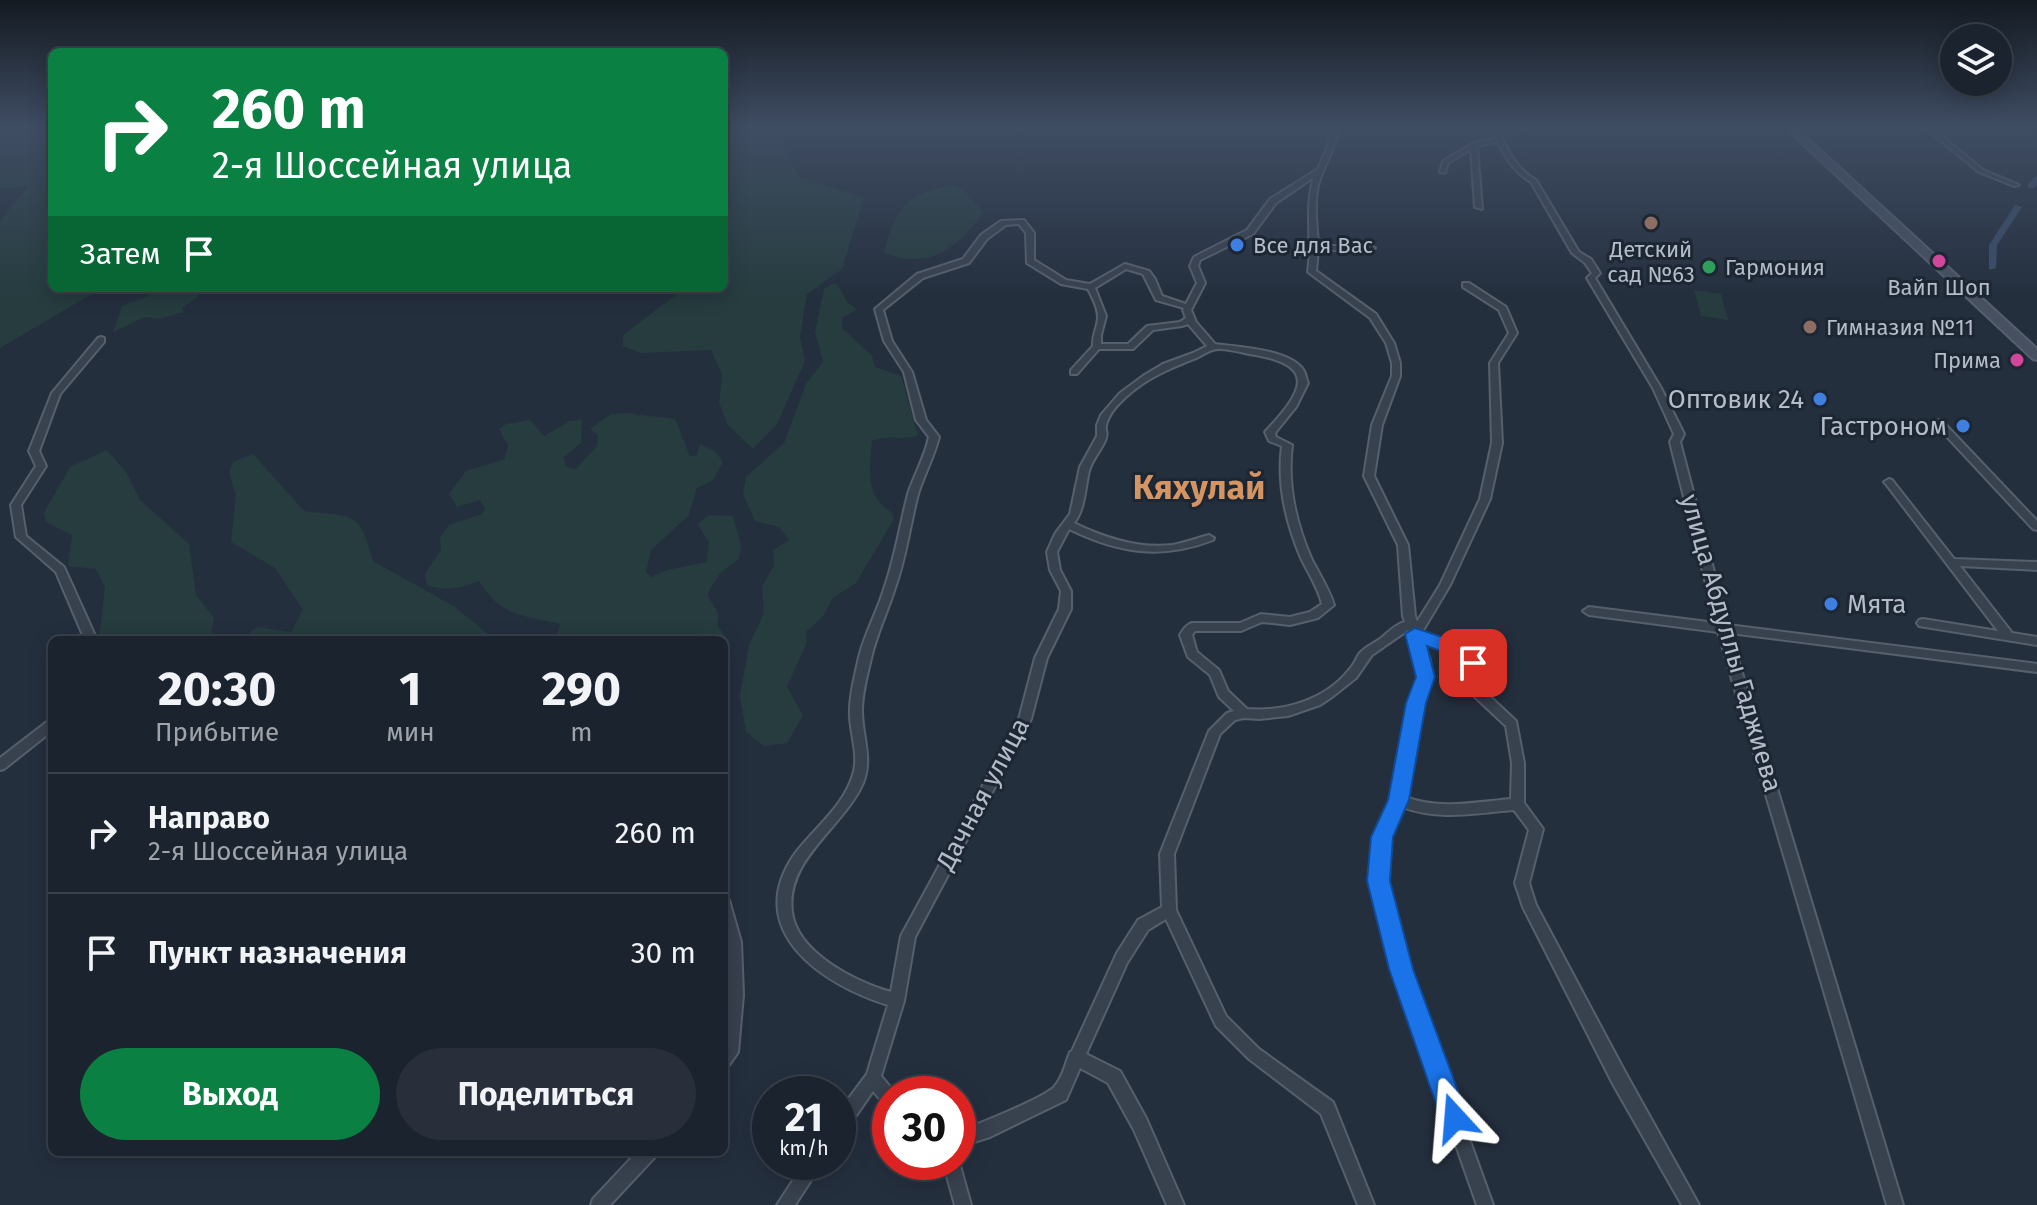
<!DOCTYPE html>
<html lang="ru">
<meta charset="utf-8">
<style>
:root{--surface:#1b232e;--page:#282f3a;--text:#f1f3f6;--muted:#a0a4aa;--line:#39404a;--accent:#0b8043}
body{margin:0;font-family:"Fira Sans",sans-serif;background:var(--page);color:var(--text);height:100vh;display:flex;flex-direction:column;font-size:30px;white-space:nowrap}
*{box-sizing:border-box;margin:0}
p{font-size:26px;color:var(--muted)}
.icon{flex:none;width:44px;height:44px;fill:none;stroke:currentColor;stroke-width:2;stroke-linecap:round;stroke-linejoin:round}
.map{position:relative;flex:1;overflow:hidden}
.sheet{position:absolute;left:48px;top:636px;width:680px;height:520px;display:flex;flex-direction:column;background:var(--surface);border-radius:12px;box-shadow:0 4px 20px #0003,0 0 0 2px var(--line)}
.sheet>*{flex:none}
.hud{position:absolute;left:48px;top:48px;width:680px;height:244px;border-radius:12px;box-shadow:0 4px 20px #0003,0 0 0 2px var(--line);background:#0b8043;color:#fff;overflow:hidden}
.buttons{position:absolute;left:1940px;top:24px;display:grid;gap:16px}
.buttons a{display:grid;place-items:center;width:72px;height:72px;border-radius:50%;background:var(--surface);box-shadow:0 4px 20px #0003,0 0 0 2px var(--line);font-size:40px}
.speed{position:absolute;left:752px;top:1076px;display:flex;gap:16px;font-size:40px;font-weight:700;text-align:center}
.speed>*{display:grid;place-content:center;width:104px;height:104px;border-radius:50%;background:var(--surface);box-shadow:0 4px 20px #0003,0 0 0 2px var(--line);line-height:1}
.speed small{font-size:20px;font-weight:400}
.speed .limit{border:12px solid #d22;background:#fff;color:#111}
.pin{position:absolute;display:grid;place-items:center;width:68px;height:68px;color:#fff;margin:-34px;border-radius:16px;box-shadow:0 4px 12px #0006}
.me{position:absolute;width:88px;margin:-44px;rotate:341deg;stroke-linejoin:round;filter:drop-shadow(0 0 6px #0008)}
.turn{display:flex;align-items:center;gap:28px;height:168px;padding:0 32px;font-size:36px}
.turn .icon{width:104px;height:104px;stroke-width:2.5}
.turn b{display:block;font-size:56px;line-height:68px}
.then{display:flex;align-items:center;height:76px;padding:0 32px;background:#0003;gap:16px;font-size:30px}
.eta{display:flex;justify-content:space-evenly;align-items:center;height:136px;text-align:center}
.eta b{font-size:48px;font-weight:700;line-height:56px}
.primary-button{display:flex;gap:16px;margin-top:auto;padding:16px 32px}
.primary-button a{flex:1;height:92px;border-radius:48px;background:var(--accent);color:#fff;font-size:32px;font-weight:700;line-height:92px;text-align:center}
.primary-button a+a{background:var(--page);color:var(--text)}
ul{padding:0;list-style:none}
li{display:flex;align-items:center;gap:24px;height:120px;padding:0 32px;border-top:2px solid var(--line)}
li div{flex:1}
li b{display:block;font-size:30px}
li em{font-style:normal}
.map>svg:first-child{display:block}
.green{fill:#263c3f}
.lines{fill:none;stroke-linecap:round;stroke-linejoin:round}
.canal{fill:#394c67;fill-rule:evenodd}
.street-casing{stroke:#565f6c;stroke-width:4}
.secondary-casing{stroke:#565f6c;stroke-width:4}
.street{fill:#38414e;fill-rule:evenodd}
.secondary{fill:#465061;fill-rule:evenodd}
.route{fill:#1a73e8;stroke:#114b97;stroke-width:2}
.education-dot{fill:#8d6e63;stroke:#1d2633;stroke-width:3}
.shop-dot{fill:#3f7fe0;stroke:#1d2633;stroke-width:3}
.hotel-dot{fill:#d1479c;stroke:#1d2633;stroke-width:3}
.leisure-dot{fill:#2e9e5b;stroke:#1d2633;stroke-width:3}
.labels{text-anchor:middle;dominant-baseline:central;stroke-width:6;stroke-linejoin:round;paint-order:stroke}
.far-poi-label{font-size:22px;fill:#b4bcc9;stroke:#1d2633;text-anchor:start}
.poi-label{font-size:26px;fill:#b4bcc9;stroke:#1d2633;text-anchor:end}
.street-label{font-size:26px;fill:#b4bcc9;stroke:#1d2633}
.district-label{font-size:34px;font-weight:bold;fill:#d59563;stroke:#1d2633}
</style>
<div class="map">
<svg width="2037" height="1205" viewBox="0 0 2037 1205">
<rect width="100%" height="100%" fill="#242f3e"/>
<path class="green" d="M0,128H52V288H102L0,348V221L29,186L0,189Z
M724,128H776L798,176L864,198L842,269L807,294L800,337L805,361L777,424L753,449L728,425L719,403L722,375L711,350L641,353L623,346V335L685,288H724Z
M953,185L962,188L983,212C958,249 930,270 884,253C894,210 907,192 953,185Z
M832,284H837L848,303L857,309L842,318V328L872,356L875,367L901,376L918,435C904,442 888,433 872,441C869,469 865,496 892,513L894,519L856,583L833,598L823,616L806,632L807,642L787,687L803,715L787,743L764,746L746,732L740,696L749,645L764,613L762,587L774,565L773,550L789,540L779,527L755,521L743,494L746,477L784,443L806,384L823,362L815,332L824,289Z
M157,288H201L198,297L182,308L184,312L159,319L145,317L113,332L122,306L146,297Z
M1694,290L1721,294L1728,320L1701,316Z
M626,413L675,419L690,456L697,455L700,444L715,451L723,462L713,480L697,488L689,515L651,550L646,573L651,577L667,570L707,562L709,542L697,524L709,515L733,516L741,546L739,559L721,572L707,594L718,613V627L730,642L724,658V640H556L560,624C522,615 500,616 479,581C461,588 446,592 427,585L425,574L441,550L440,538L449,525L482,514L485,509L480,500L457,507L449,494L466,471L505,459L508,445L499,429L506,424L530,420L544,436L570,421L582,420L581,443L564,457L566,467L576,469L597,446L598,435L590,429L611,414Z
M107,450L126,472L140,500L189,544L196,595L214,618L210,640H99L105,587L96,569L68,566L72,535L46,522L44,513L70,467Z
M253,454L304,511C354,518 359,508 373,561L455,607L495,640H251V631L258,627L291,632L303,610L275,568L231,542L236,496L229,472L233,462Z"/>
<g class="lines">
<path class="canal" d="M2034,177H2037V184L2034,188H2028L2027,186Z
M2015,205L2022,207L1997,245L1996,268L1989,270V245Z"/>
<defs>
<path id="street" d="M1331,128H1337C1336,148 1325,163 1319,182C1313,203 1317,225 1318,246H1371L1375,248L1371,250H1318L1316,271L1376,314L1394,343L1400,363V376L1382,425L1374,476L1408,545L1415,616L1417,622L1440,585L1480,499L1492,443L1490,363L1509,333L1499,310L1463,287V283H1469L1506,307L1517,333L1498,363L1502,443L1490,499L1450,585L1422,632L1463,647L1477,660L1485,692L1516,721L1524,763V803L1543,829L1529,883L1536,905L1625,1072L1699,1205H1682L1613,1084L1523,907L1515,883L1529,830L1514,810C1476,813 1439,821 1402,807L1389,837L1385,881L1408,969L1493,1205H1477L1394,969L1371,881L1375,837L1393,800L1410,703L1420,677L1418,660L1408,630L1372,655L1356,678L1332,697L1320,705L1288,716L1259,719L1244,718L1235,720L1220,734L1174,854L1176,910L1226,1016L1259,1049L1333,1102L1374,1205H1358L1321,1114L1249,1059L1216,1026L1166,919L1148,930L1127,963L1086,1054L1120,1071L1146,1118L1184,1205H1167L1134,1130L1108,1083L1080,1068L1066,1100L990,1137L958,1147V1131C974,1126 1047,1097 1055,1086C1063,1077 1066,1062 1070,1052L1072,1051L1117,953L1138,920L1162,907L1160,854L1209,731L1227,713L1234,711L1219,697L1210,675L1188,657L1180,635C1183,630 1186,625 1192,623H1240L1261,614L1290,617L1310,612L1322,604C1318,587 1308,573 1301,558C1286,523 1277,484 1282,446L1269,441L1265,432C1304,391 1319,364 1249,354C1241,352 1220,347 1213,350C1207,351 1202,356 1196,358C1171,368 1148,377 1127,396C1118,404 1108,414 1106,426C1105,434 1108,430 1106,438C1102,450 1092,459 1089,471C1085,488 1085,509 1074,523C1105,538 1138,549 1172,545C1185,543 1197,538 1209,535L1214,538L1213,540C1161,560 1118,553 1069,529L1057,552L1060,570L1071,591V609L1047,658L1031,719L915,937L904,1001L881,1076L896,1094H890V1106L884,1104L873,1091L844,1133L838,1135V1113L867,1074L888,1005C823,985 742,931 794,855C814,828 846,805 854,771C858,753 851,735 850,717C849,697 855,676 859,657C865,633 877,612 884,589C895,558 900,525 908,494C914,475 925,457 929,437L916,420L904,372L884,341L875,309L917,274L963,259L981,235L1001,221L1021,220H1024L1034,233V260L1066,280L1090,284L1125,264L1149,271L1155,279L1162,296L1186,304L1197,283L1190,266L1194,257L1247,230L1270,199L1318,169L1328,146ZM1314,177C1304,208 1313,240 1308,272L1370,318L1386,343L1392,363V376L1372,425L1364,476L1398,545L1403,616L1405,622C1394,625 1389,632 1380,639C1373,644 1365,647 1359,654C1356,659 1354,665 1349,670C1325,700 1284,712 1247,709L1228,691L1219,670L1197,652L1192,635L1195,631H1241L1262,622L1290,625L1318,618L1334,605C1329,589 1320,575 1312,560C1296,524 1287,484 1292,445L1276,437L1275,433L1296,407L1308,383C1307,382 1305,372 1304,371C1291,349 1237,347 1215,344L1196,322L1191,310L1205,283L1198,266L1200,260L1253,234L1276,203ZM1019,224L1026,233L1027,263L1061,284L1088,289C1092,297 1098,307 1098,317C1098,327 1092,335 1093,346L1071,370V374H1077L1099,349H1133L1153,330L1182,326L1188,324L1207,346L1193,353L1163,364L1143,376L1120,393L1101,415L1097,425V436L1080,467L1070,514L1055,534L1047,552L1050,570L1061,591L1059,609L1035,658L1019,719L901,936L891,992C856,982 797,953 792,912C785,859 844,827 863,783C873,758 862,736 862,711C862,695 866,679 870,663C875,637 887,614 895,588C906,558 910,525 918,494C924,475 934,457 939,437L926,420L912,372L892,341L883,310L923,278L969,263L987,239L1006,225ZM1126,269L1143,274L1156,300L1184,308L1183,310L1186,318L1180,322L1147,326L1128,344H1101V335L1106,316L1095,288ZM1423,641L1455,653L1468,665L1475,697L1506,726L1512,763L1511,799C1476,802 1440,810 1406,797L1422,703L1432,677L1430,660Z
M1491,128H1497C1506,148 1516,169 1536,180L1579,252L1591,259L1600,273L1595,278L1661,388L1684,434L1680,442L1728,625L2037,664V672L1730,633L1903,1205H1887L1718,632L1589,615L1583,611L1589,607L1716,623L1670,442L1674,434L1653,388L1587,278L1592,273L1585,263L1572,253L1531,182C1515,173 1506,158 1497,142L1477,146L1482,209L1475,207L1471,149L1448,163L1445,173L1440,172L1443,161L1472,144L1496,138Z
M1925,128H1932L1983,170L2019,185L2014,186L1979,172Z
M101,337L104,338V342L60,394L39,451L46,466L21,505L26,536L64,567L97,640H85L56,572L16,537L11,505L36,466L29,451L52,393L98,338Z
M1939,420L1942,421L2037,521V530L2033,529L1936,425V421Z
M1889,479L1892,480L1954,559L2037,562V570L1960,566L2012,633L2037,637V645L1919,626L1917,623L1919,620L1923,619L1998,631L1886,484L1884,482Z
M52,719V731L4,769L0,770V758L48,721Z
M724,898L729,900L741,942L743,995L738,1052L729,1065L724,1068V1037L729,978L724,931Z
M637,1152H656L654,1158L610,1205H591L593,1199Z
M958,1159L959,1162L971,1205H955L943,1162H958Z
M805,1162H823L795,1205H777Z"/>
<path id="secondary" d="M1786,128H1796L2037,349V360L2033,359Z"/>
</defs>
<use href="#street" class="street-casing"/>
<use href="#secondary" class="secondary-casing"/>
<use href="#street" class="street"/>
<use href="#secondary" class="secondary"/>
</g>
<linearGradient id="sky" x2="0" y2="1"><stop stop-color="#141a22"/><stop offset="0.43" stop-color="#3f4d63"/><stop offset="1" stop-color="#3f4d63" stop-opacity="0"/></linearGradient>
<rect width="2037" height="296" fill="url(#sky)"/>
<path class="route" d="M1415,628L1466,645L1483,663L1473,670L1452,655L1427,646L1435,677L1426,703L1409,800L1393,837L1390,881L1413,969L1468,1118L1464,1127L1455,1131L1445,1127L1441,1118L1389,969L1367,881L1371,837L1388,800L1406,703L1416,677L1405,634Z"/>
<g class="education-dot">
<circle cx="1651" cy="223" r="8"/>
<circle cx="1810" cy="327" r="8"/>
</g>
<g class="shop-dot">
<circle cx="1237" cy="245" r="8"/>
<circle cx="1820" cy="399" r="8"/>
<circle cx="1963" cy="426" r="8"/>
<circle cx="1831" cy="604" r="8"/>
</g>
<g class="hotel-dot">
<circle cx="1939" cy="261" r="8"/>
<circle cx="2017" cy="360" r="8"/>
</g>
<circle class="leisure-dot" cx="1709" cy="267" r="8"/>
<g class="labels">
<g class="far-poi-label">
<text x="1253" y="245">Все для Вас</text>
<text x="1651" y="249" text-anchor="middle">Детский<tspan x="1651" dy="25">сад №63</tspan></text>
<text x="1725" y="267">Гармония</text>
<text x="1939" y="287" text-anchor="middle">Вайп Шоп</text>
<text x="1826" y="327">Гимназия №11</text>
<text x="2001" y="360" text-anchor="end">Прима</text>
</g>
<g class="poi-label">
<text x="1804" y="399">Оптовик 24</text>
<text x="1947" y="426">Гастроном</text>
<text x="1847" y="604" text-anchor="start">Мята</text>
</g>
<g class="street-label">
<text transform="translate(1731 643) rotate(74)">улица Абдуллы Гаджиева</text>
<text transform="translate(983 794) rotate(-62)">Дачная улица</text>
</g>
<g class="district-label">
<text x="1199" y="487">Кяхулай</text>
</g>
</g>
</svg>
<div class="buttons">
<a><svg class="icon" aria-label="layers" viewBox="0 0 24 24"><path d="M12 4l9 5-9 5-9-5zM3 14l9 5 9-5"/></svg></a>
</div>
<div class="speed"><div>21<small>km/h</small></div><div class="limit">30</div></div>
<div class="pin" style="left:1473px;top:663px;background:#d93025"><svg class="icon" aria-label="arrive" viewBox="0 0 24 24"><path d="M6 21V4h12l-3 4 3 4H6"/></svg></div>
<svg class="me" style="left:1455px;top:1118px" viewBox="-20 -20 40 40"><path d="M0-17L14 15 0 8-14 15z" fill="#1a73e8" stroke="#fff" stroke-width="4"/></svg>
<div class="hud">
<div class="turn"><svg class="icon" aria-label="right" viewBox="0 0 24 24"><path d="M7 20v-9h11M14 6l5 5-5 5"/></svg><div><b>260 m</b>2-я Шоссейная улица</div></div>
<div class="then">Затем<svg class="icon" aria-label="arrive" viewBox="0 0 24 24"><path d="M6 21V4h12l-3 4 3 4H6"/></svg></div>
</div>
<section class="sheet">
<div class="eta">
<div><b>20:30</b><p>Прибытие</p></div>
<div><b>1</b><p>мин</p></div>
<div><b>290</b><p>m</p></div>
</div>
<ul>
<li><svg class="icon" aria-label="right" viewBox="0 0 24 24"><path d="M7 20v-9h11M14 6l5 5-5 5"/></svg><div><b>Направо</b><p>2-я Шоссейная улица</p></div><em>260 m</em></li>
<li><svg class="icon" aria-label="arrive" viewBox="0 0 24 24"><path d="M6 21V4h12l-3 4 3 4H6"/></svg><div><b>Пункт назначения</b></div><em>30 m</em></li>
</ul>
<div class="primary-button"><a>Выход</a><a>Поделиться</a></div>
</section>
</div>
